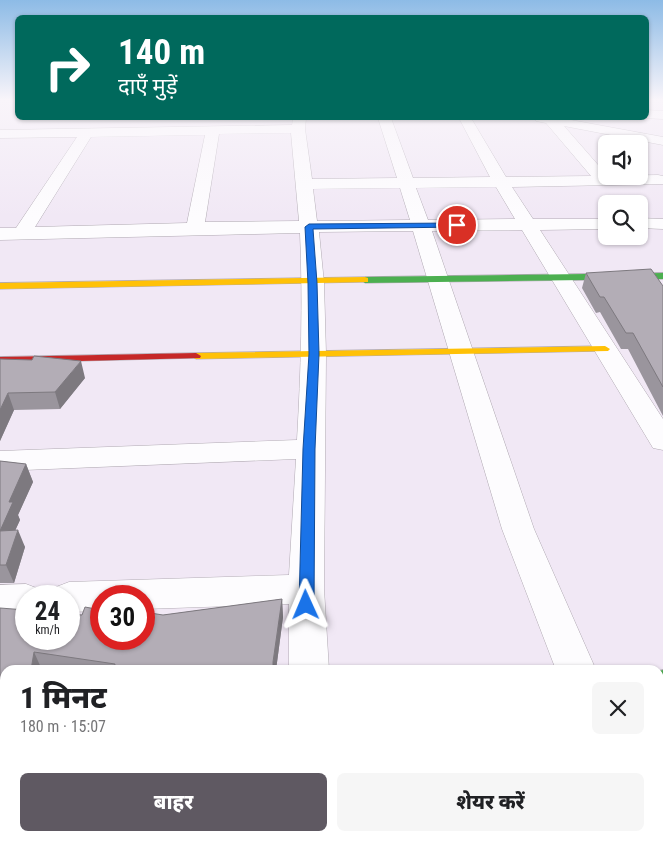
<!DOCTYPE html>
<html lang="hi">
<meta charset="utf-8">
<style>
:root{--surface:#fff;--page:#f6f6f6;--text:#202124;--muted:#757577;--accent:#5f5962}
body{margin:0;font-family:"Roboto Condensed","Noto Sans Devanagari",sans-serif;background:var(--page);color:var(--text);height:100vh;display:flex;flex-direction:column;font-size:19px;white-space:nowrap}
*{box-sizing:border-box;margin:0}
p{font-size:16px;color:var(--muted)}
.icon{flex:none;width:28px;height:28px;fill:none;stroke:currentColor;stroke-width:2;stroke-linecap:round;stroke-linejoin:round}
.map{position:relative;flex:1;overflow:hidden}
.side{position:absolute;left:0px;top:665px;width:664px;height:176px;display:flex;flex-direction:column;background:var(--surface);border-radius:15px 15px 0 0;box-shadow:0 1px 4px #0004}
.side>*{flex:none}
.guide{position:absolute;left:15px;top:15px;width:634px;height:105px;border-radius:8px;box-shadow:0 1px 4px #0004;background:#00695c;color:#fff;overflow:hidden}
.buttons{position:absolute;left:598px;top:135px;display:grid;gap:10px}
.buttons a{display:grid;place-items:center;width:50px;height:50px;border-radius:8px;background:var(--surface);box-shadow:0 1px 4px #0004;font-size:25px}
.speed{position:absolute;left:15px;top:585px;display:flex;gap:10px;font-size:25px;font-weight:700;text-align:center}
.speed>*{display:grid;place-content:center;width:65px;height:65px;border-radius:50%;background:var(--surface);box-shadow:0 1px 4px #0004;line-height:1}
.speed small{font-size:12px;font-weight:400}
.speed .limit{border:8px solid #d22;background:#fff;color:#111}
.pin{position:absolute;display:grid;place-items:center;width:42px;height:42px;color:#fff;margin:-21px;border:2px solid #fff;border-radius:50%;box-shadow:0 1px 5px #0007}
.me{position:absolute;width:55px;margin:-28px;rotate:359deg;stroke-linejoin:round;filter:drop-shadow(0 0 4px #0008)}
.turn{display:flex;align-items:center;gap:18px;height:105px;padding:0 20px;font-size:22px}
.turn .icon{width:65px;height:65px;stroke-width:2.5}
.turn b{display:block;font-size:35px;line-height:42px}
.round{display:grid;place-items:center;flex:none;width:52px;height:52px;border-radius:8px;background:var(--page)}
.head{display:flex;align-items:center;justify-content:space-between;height:85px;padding:0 20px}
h1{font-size:30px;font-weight:800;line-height:38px}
.cta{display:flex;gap:10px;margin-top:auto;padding:10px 20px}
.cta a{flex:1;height:58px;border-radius:8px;background:var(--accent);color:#fff;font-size:20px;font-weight:800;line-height:58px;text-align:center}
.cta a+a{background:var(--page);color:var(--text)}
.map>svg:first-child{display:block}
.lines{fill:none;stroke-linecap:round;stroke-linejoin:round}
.street-casing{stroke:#b0a9b2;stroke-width:1}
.fast-casing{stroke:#b0a9b2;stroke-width:1}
.slow-casing{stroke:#b0a9b2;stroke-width:1}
.jam-casing{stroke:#b0a9b2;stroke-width:1}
.street{fill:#fdfcfe;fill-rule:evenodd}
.fast{fill:#4caf50;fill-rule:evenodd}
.slow{fill:#ffc107;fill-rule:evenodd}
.jam{fill:#c62828;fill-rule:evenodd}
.wall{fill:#9a959d}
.shaded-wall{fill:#7d797f}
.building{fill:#b3adb6;stroke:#7d797f}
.route{fill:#1a73e8;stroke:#114b97}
</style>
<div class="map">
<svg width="663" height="841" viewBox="0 0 663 841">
<rect width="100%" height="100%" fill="#f1e8f5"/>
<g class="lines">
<defs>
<path id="street" d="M646,110L663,111V119L644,118H646Z
M293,118H306L305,129L312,179L397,178L378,118H391L413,178L490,177L459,118H471L506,177L591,176L546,123L536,121L535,118H560L663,137V145L564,126L606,174V176L658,175L663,176V184L512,187L533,219H606V229L540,230L663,419V450L653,448L522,230L432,231L534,529L596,670H556L502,529L413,231L319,232L324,283L326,354L324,589L329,670H289V604L144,609V596H101V611L69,612V596H51L56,587L69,582L289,575L296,459L0,471V451L297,440C301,371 303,302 300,233L0,240V228H16L77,137L0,138V130L292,125ZM291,133L299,221L205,222L219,134ZM205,135L187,223L35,227L91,137ZM496,187L515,219L428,220L416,188ZM400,188L410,220L317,221L313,189Z
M639,218L663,219V229L639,228Z
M26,584L39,589L43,596H26V614L0,615V585Z
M659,756L663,758V803L659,801Z
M448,836H496L498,841H450Z"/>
<path id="fast" d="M663,273V279L365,283L361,280L365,277Z
M663,670V685L659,686V671Z"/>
<path id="slow" d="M365,277L368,278V282L0,289V283Z
M605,346L610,349L608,351L196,359L191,356L196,353Z
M281,836H308L306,841H279Z"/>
<path id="jam" d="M196,353L201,356L200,358L0,363V357Z"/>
</defs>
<use href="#street" class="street-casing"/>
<use href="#fast" class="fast-casing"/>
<use href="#slow" class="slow-casing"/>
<use href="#jam" class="jam-casing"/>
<use href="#street" class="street"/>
<use href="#fast" class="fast"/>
<use href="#slow" class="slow"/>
<use href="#jam" class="jam"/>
</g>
<path class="wall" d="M586,273L663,286V416L628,349H621L600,312L596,313L582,288Z
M0,359L85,378L60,409L14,410L0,441Z
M0,461L26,464L33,482L18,515L20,520L15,530L25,547L14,583H0Z
M282,599L283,617L276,670H5V836H13V841H0V608L101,639L163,615Z
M143,836H229V840L217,841H145Z"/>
<path class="shaded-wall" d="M81,361L85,378L60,409L55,392Z
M8,393L14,410L0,441V410Z
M26,464L33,482L18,515L20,520L7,549L0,532L9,502Z
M18,530L25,547L14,583L6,565Z
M282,599L283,617L276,670H273V662Z
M34,652L42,670H31Z
M4,733L5,735V836H13V841H2Z"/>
<path class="building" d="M651,269L663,286V387L633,333H626L604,297H600L586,273Z
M34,356L81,361L55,392L8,393L0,410V359L32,360Z
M0,461L26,464L9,502H13L0,531Z
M18,530L6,565H0V531Z
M282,599L273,662V670H114L115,664L34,652L31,670H5V734L4,733L2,841H0V608L26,610V639H69V614L82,615L85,607L101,610V639H144V612L163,615Z"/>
<linearGradient id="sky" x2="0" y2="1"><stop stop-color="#8dbbe6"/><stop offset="0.46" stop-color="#f9f5fa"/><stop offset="1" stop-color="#f9f5fa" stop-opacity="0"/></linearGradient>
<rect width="663" height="217" fill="url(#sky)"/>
<path class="route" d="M457,223L460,224V227L313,229L317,283L319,354L315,449L314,605L312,609L306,611L301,609L299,605L303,449L309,354L308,283L305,227L309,224Z"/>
</svg>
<div class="buttons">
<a><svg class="icon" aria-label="sound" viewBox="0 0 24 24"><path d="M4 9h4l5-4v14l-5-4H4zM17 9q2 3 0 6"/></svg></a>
<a><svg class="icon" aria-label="search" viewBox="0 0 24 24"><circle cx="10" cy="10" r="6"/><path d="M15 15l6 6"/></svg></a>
</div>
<div class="speed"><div>24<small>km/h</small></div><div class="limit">30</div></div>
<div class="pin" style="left:457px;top:225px;background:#d93025"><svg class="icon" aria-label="arrive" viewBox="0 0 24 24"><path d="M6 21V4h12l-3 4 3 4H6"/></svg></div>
<svg class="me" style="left:306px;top:605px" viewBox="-20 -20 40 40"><path d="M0-17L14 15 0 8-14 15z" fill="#1a73e8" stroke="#fff" stroke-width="4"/></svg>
<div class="guide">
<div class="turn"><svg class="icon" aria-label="right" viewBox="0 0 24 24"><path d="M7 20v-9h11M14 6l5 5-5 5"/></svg><div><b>140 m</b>दाएँ मुड़ें</div></div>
</div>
<section class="side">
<div class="head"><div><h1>1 मिनट</h1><p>180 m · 15:07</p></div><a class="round"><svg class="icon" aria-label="close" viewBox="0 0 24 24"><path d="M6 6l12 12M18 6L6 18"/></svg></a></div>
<div class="cta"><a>बाहर</a><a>शेयर करें</a></div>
</section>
</div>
